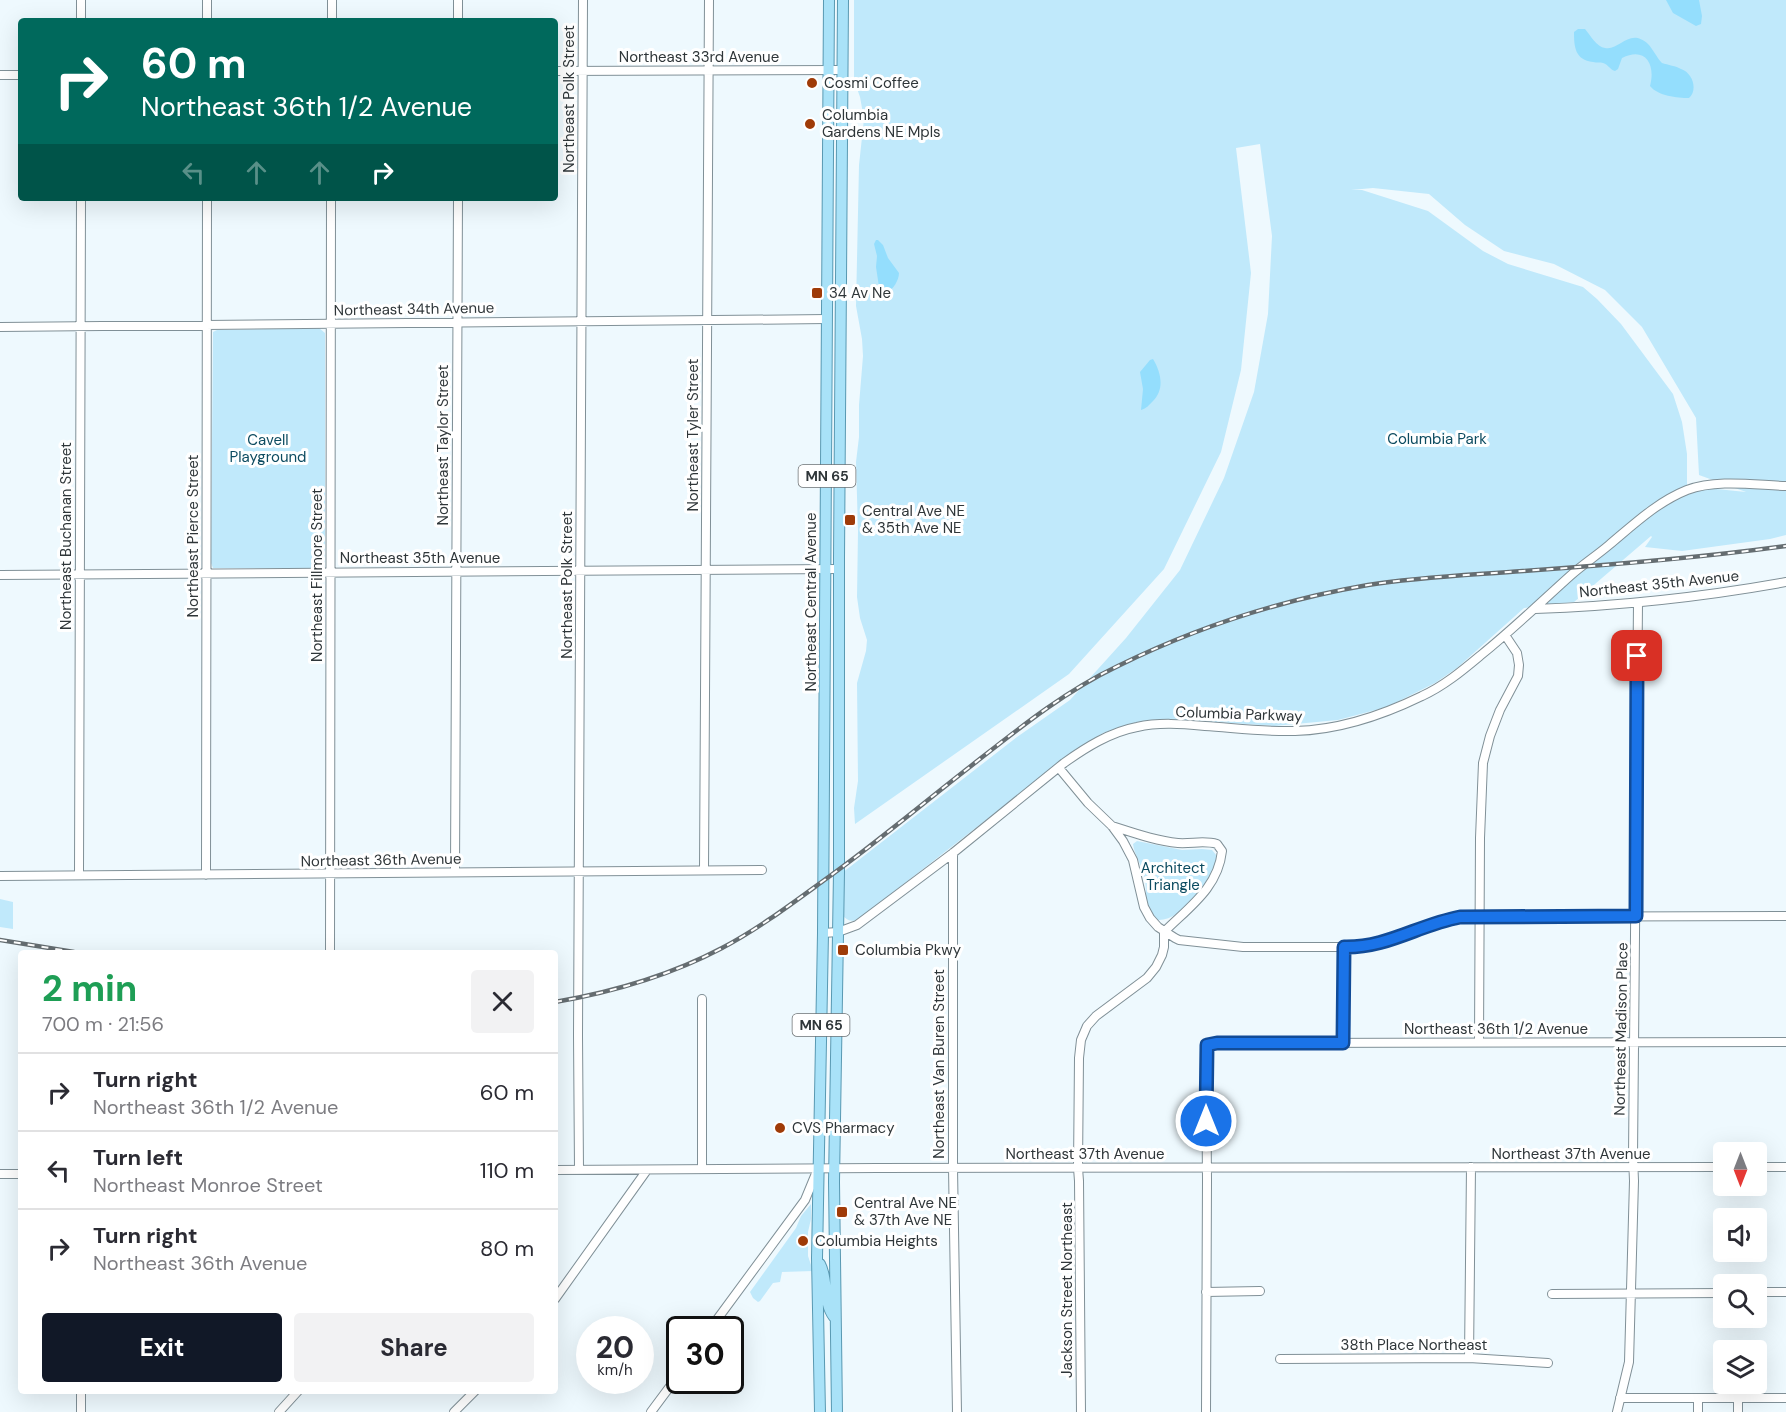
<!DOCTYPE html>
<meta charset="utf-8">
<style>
:root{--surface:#fff;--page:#f2f2f3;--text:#2b2b33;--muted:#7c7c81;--line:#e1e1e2;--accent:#111827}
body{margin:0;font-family:"DM Sans",sans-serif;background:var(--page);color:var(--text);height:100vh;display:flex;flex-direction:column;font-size:22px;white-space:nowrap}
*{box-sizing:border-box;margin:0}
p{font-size:20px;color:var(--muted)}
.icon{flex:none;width:33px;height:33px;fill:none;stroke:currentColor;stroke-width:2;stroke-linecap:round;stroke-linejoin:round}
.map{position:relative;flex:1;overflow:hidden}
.details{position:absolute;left:18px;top:950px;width:540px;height:444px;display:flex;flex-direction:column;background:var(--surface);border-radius:6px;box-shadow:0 6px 24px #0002}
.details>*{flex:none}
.banner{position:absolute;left:18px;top:18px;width:540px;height:183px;border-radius:6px;box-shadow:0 6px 24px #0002;background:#00695c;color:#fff;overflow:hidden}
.needle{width:39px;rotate:180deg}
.controls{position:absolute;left:1713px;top:1142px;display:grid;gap:12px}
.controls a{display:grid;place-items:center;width:54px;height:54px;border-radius:6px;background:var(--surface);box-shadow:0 6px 24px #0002;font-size:30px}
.speed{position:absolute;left:576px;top:1316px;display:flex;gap:12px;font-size:30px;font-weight:700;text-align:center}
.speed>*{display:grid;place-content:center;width:78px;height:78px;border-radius:50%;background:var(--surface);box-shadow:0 6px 24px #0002;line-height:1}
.speed small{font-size:15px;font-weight:400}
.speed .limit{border:3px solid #111;border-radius:9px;background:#fff;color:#111}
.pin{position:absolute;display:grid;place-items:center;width:51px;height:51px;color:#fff;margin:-26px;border-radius:12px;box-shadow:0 3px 9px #0006}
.me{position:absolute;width:66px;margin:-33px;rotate:0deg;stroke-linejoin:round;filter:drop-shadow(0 0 4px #0008)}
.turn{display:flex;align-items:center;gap:21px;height:126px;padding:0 24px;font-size:27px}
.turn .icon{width:78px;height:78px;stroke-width:2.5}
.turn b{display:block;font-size:42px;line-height:51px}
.lanes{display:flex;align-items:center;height:57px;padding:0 24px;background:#0003;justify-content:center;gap:30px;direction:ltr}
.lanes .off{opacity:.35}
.round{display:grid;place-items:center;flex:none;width:63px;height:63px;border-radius:6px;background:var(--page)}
.headline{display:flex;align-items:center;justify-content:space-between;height:102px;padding:0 24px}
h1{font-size:36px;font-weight:700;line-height:45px;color:#1e9e55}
.primary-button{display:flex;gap:12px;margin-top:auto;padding:12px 24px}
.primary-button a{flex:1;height:69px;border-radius:6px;background:var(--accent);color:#fff;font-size:24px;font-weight:700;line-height:69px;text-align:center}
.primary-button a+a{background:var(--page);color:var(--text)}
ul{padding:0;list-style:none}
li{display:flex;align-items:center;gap:18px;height:78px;padding:0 24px;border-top:2px solid var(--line)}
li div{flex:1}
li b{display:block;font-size:22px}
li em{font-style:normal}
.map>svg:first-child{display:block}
.green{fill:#c0e9fb;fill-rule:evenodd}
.water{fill:#94defd}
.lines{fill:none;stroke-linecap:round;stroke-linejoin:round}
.minor-casing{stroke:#809097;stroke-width:10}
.major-casing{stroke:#5999b2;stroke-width:12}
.minor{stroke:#fff;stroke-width:8}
.major{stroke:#a9e2f8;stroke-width:10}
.rail-casing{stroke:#656d71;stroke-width:4.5}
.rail{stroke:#fff;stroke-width:2;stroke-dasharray:7;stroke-linecap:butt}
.route-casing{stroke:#114b97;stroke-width:15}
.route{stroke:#1a73e8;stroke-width:10}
.poi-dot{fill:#9f3b08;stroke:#fff;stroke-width:2}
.labels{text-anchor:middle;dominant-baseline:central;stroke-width:6;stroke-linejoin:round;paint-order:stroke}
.shield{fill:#fff;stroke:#6d7274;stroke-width:1.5}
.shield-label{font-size:14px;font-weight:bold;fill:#2f3639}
.street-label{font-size:15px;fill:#2f3639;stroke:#fff}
.poi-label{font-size:15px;fill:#2f3639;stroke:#fff;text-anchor:start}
.park-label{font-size:15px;fill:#0c4b60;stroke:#fff}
</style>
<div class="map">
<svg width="1786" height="1412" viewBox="0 0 1786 1412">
<rect width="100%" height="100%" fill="#eef9fe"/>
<path class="green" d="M854,0H1786V535L1770,539L1682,551L1645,547L1652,537L1651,536L1574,602L1524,608L1457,668L1435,683L1387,707L1338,720L1274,726L1186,720H1152L1124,726L1103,733L1072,753L860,918C852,923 848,921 842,915V873L1017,737L1070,700L1126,638L1180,570L1224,478L1254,392L1268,314L1272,236L1260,144L1236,148L1251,273L1241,370L1221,452L1164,569L1069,674L855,824L854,808L858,781L857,683L866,651L867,640L860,618L857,597L858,531L856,462L859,437V405L863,356L862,339L856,306L859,165L864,119L860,97L854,80ZM1373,188L1429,194L1465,225L1504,251L1554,264L1605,290L1642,327L1696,418L1699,475L1746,492L1687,486V454L1682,422L1673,394L1621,324L1597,299L1583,287L1508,264L1483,251L1428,211L1362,190H1351Z
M319,328L325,333V566L322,568H213L211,563L213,332L217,330Z
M1137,841L1182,850L1202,849L1212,850L1217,856C1213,878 1183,921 1158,920C1154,916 1149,911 1147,905C1145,895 1147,886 1144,876C1142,865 1134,854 1133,844Z
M0,899L13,902V929L0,927Z
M811,1204V1219L808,1232V1256L813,1271L782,1272L780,1282L773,1283L760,1301L758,1302L753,1298L750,1292L796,1228L801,1216Z"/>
<path class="water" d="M1666,0H1699L1702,16L1701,24L1696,26L1673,13Z
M1578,29H1585C1590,35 1597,47 1605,48C1620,51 1629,27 1648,44C1653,49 1657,58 1662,63C1668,65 1676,66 1681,69C1693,73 1698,90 1689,98C1677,98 1658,96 1650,86C1656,64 1645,46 1622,58L1618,69L1615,71C1609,69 1609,65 1603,63C1600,62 1597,63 1593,62C1575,60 1574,47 1574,32Z
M876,240H878L883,245L888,258L899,273C899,280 893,290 887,292L879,287L876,267L877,256L874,244Z
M1153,359C1161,372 1165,389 1153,401C1148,406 1147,408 1141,410L1143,389L1140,372L1150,360Z"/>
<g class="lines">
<defs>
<path id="minor" d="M81,21V0
M207,21V0
M332,21V0
M458,21V0
M555,71L842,70
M0,75H21
M0,327L827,319
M0,575L839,569
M1535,609C1619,606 1703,597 1786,582
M1059,768L1088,803L1112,826L1123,841L1133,860L1144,907L1150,918L1158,927L1175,938L1179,940L1243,947H1358C1394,943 1424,924 1460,917L1786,916
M953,853V1168L957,1412
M704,870L709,0
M455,872L458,198
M79,874L81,198
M206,875L207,198
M0,876L762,870
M823,933L838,932L857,925L953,853L1064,763C1085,748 1110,732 1137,727C1159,722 1182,724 1205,726C1235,728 1265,732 1295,731C1339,730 1383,715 1422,696C1444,686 1463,670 1481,655C1512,630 1540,603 1570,576C1582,565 1596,556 1609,545C1633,525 1657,502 1687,490C1717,479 1754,485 1786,486
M330,952L331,198
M1479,1042L1480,838L1483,763L1490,736L1500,710L1518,676L1519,665L1517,653L1505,635
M1343,1043L1344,947
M1756,1167H1786
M702,1169V999
M555,1170L877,1168L1724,1167
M579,1170L578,1035L583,0
M0,1174H21
M1206,1292L1260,1291
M1756,1292H1786
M1552,1294L1724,1293
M555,1299L647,1170
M710,1329L805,1200L817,1171
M1469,1358L1471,1167
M1280,1359L1469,1358L1548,1363
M81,1390V1412
M1620,1398H1786
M1698,1398V1412
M1738,1398V1412
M279,1412L299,1390
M454,1412L476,1390
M651,1412L680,1373
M1081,1412L1079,1181L1078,1168L1079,1058L1081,1040L1087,1026L1096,1016L1147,978L1156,967L1162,955L1164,947V932C1189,907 1218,888 1222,851L1217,844C1204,840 1192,844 1178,843C1156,841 1134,833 1112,826
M1206,1412L1207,1180L1206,1056L1207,1045L1217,1043L1786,1042
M1617,1412L1629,1362L1634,1181L1633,1157L1638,603"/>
<path id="major" d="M820,1264C829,1281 822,1301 834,1317
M820,1412L817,1258L823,933L829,0
M837,1412L834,1182L839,872V559L843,0"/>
</defs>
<use href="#minor" class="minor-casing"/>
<use href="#major" class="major-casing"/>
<use href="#minor" class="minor"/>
<use href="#major" class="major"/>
<defs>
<path id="rail" d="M0,940L74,952
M555,1002C613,992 669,976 722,948C758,929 790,905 823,881C871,847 916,809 962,773C1012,734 1061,693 1118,666C1197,627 1281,600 1368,585C1419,577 1472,575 1523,571C1611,565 1699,558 1786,546"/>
</defs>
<use href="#rail" class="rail-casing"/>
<use href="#rail" class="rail"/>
</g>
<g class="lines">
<defs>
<path id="route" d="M1206,1121L1207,1045L1217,1043H1343L1344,947C1387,948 1418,925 1460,917L1636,916L1637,656"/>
</defs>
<use href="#route" class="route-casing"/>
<use href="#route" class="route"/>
</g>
<g class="poi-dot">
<circle cx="812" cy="83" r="6"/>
<circle cx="810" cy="124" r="6"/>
<rect x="811" y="287" width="12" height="12" rx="3"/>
<rect x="844" y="514" width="12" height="12" rx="3"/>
<rect x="837" y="944" width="12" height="12" rx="3"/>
<circle cx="780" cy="1128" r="6"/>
<rect x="836" y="1206" width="12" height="12" rx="3"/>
<circle cx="803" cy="1241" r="6"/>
</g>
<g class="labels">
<g class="shield">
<rect x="798.5" y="465" width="57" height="22" rx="4.5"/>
<rect x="792.5" y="1014" width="57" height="22" rx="4.5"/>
</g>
<g class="shield-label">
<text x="827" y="476">MN 65</text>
<text x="821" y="1025">MN 65</text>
</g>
<g class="street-label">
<text x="699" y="57">Northeast 33rd Avenue</text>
<text transform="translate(569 99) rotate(-90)">Northeast Polk Street</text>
<text transform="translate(414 309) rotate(-1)">Northeast 34th Avenue</text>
<text transform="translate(693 435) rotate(-90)">Northeast Tyler Street</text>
<text transform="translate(443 445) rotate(-90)">Northeast Taylor Street</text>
<text transform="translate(66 536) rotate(-90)">Northeast Buchanan Street</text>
<text transform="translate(193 536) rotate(-90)">Northeast Pierce Street</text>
<text x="420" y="558">Northeast 35th Avenue</text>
<text transform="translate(317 575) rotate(-90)">Northeast Fillmore Street</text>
<text transform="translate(1659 584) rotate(-6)">Northeast 35th Avenue</text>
<text transform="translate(567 585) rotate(-90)">Northeast Polk Street</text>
<text transform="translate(811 602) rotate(-90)">Northeast Central Avenue</text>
<text transform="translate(1239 714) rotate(2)">Columbia Parkway</text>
<text transform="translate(381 860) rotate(-1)">Northeast 36th Avenue</text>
<text x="1496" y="1029">Northeast 36th 1/2 Avenue</text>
<text transform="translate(1621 1029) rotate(-89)">Northeast Madison Place</text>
<text transform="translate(939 1064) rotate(-90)">Northeast Van Buren Street</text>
<text x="1085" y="1154">Northeast 37th Avenue</text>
<text x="1571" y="1154">Northeast 37th Avenue</text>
<text transform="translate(1067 1290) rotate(-90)">Jackson Street Northeast</text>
<text x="1414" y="1345">38th Place Northeast</text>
</g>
<g class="poi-label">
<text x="824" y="83">Cosmi Coffee</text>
<text x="822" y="115">Columbia<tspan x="822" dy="17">Gardens NE Mpls</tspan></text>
<text x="829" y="293">34 Av Ne</text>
<text x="862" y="511">Central Ave NE<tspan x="862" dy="17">&amp; 35th Ave NE</tspan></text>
<text x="855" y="950">Columbia Pkwy</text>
<text x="792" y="1128">CVS Pharmacy</text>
<text x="854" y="1203">Central Ave NE<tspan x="854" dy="17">&amp; 37th Ave NE</tspan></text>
<text x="815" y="1241">Columbia Heights</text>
</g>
<g class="park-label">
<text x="1437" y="439">Columbia Park</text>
<text x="268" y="440">Cavell<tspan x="268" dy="17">Playground</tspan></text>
<text x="1173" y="868">Architect<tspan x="1173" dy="17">Triangle</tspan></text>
</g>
</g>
</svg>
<div class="controls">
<a><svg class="needle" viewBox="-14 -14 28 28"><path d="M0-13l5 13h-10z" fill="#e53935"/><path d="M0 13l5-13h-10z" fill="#7c7c81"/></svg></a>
<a><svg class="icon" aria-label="sound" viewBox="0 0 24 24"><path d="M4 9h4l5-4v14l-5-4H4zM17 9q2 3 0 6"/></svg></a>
<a><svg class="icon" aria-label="search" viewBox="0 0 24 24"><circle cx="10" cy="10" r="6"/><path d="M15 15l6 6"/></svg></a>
<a><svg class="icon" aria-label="layers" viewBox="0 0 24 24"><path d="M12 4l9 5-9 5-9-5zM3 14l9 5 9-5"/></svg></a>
</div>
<div class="speed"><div>20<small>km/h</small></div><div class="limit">30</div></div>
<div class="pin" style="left:1637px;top:656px;background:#d93025"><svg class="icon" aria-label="arrive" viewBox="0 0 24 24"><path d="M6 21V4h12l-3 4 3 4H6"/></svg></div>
<svg class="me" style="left:1206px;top:1121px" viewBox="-20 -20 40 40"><circle r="17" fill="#1a73e8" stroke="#fff" stroke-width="3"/><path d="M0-11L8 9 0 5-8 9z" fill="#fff"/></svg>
<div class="banner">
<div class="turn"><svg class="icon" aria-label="right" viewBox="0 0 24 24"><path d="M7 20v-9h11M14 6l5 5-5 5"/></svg><div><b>60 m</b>Northeast 36th 1/2 Avenue</div></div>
<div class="lanes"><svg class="icon off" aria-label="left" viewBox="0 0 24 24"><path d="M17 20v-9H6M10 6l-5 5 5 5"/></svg><svg class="icon off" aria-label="ahead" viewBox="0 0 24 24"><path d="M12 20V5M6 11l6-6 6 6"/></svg><svg class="icon off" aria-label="ahead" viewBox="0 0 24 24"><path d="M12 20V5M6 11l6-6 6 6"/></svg><svg class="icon" aria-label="right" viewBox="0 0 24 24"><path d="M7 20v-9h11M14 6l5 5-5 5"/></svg></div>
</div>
<section class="details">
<div class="headline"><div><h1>2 min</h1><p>700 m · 21:56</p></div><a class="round"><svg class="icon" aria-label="close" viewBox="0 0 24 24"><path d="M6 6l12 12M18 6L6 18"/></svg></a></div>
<ul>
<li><svg class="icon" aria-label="right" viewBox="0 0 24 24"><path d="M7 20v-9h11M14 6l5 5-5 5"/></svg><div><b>Turn right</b><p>Northeast 36th 1/2 Avenue</p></div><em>60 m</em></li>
<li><svg class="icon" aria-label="left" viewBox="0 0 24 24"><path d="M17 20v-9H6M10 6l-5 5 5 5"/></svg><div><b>Turn left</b><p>Northeast Monroe Street</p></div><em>110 m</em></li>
<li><svg class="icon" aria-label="right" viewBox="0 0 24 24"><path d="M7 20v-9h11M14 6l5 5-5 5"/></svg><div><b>Turn right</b><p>Northeast 36th Avenue</p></div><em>80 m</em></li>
</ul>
<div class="primary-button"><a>Exit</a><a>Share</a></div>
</section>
</div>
